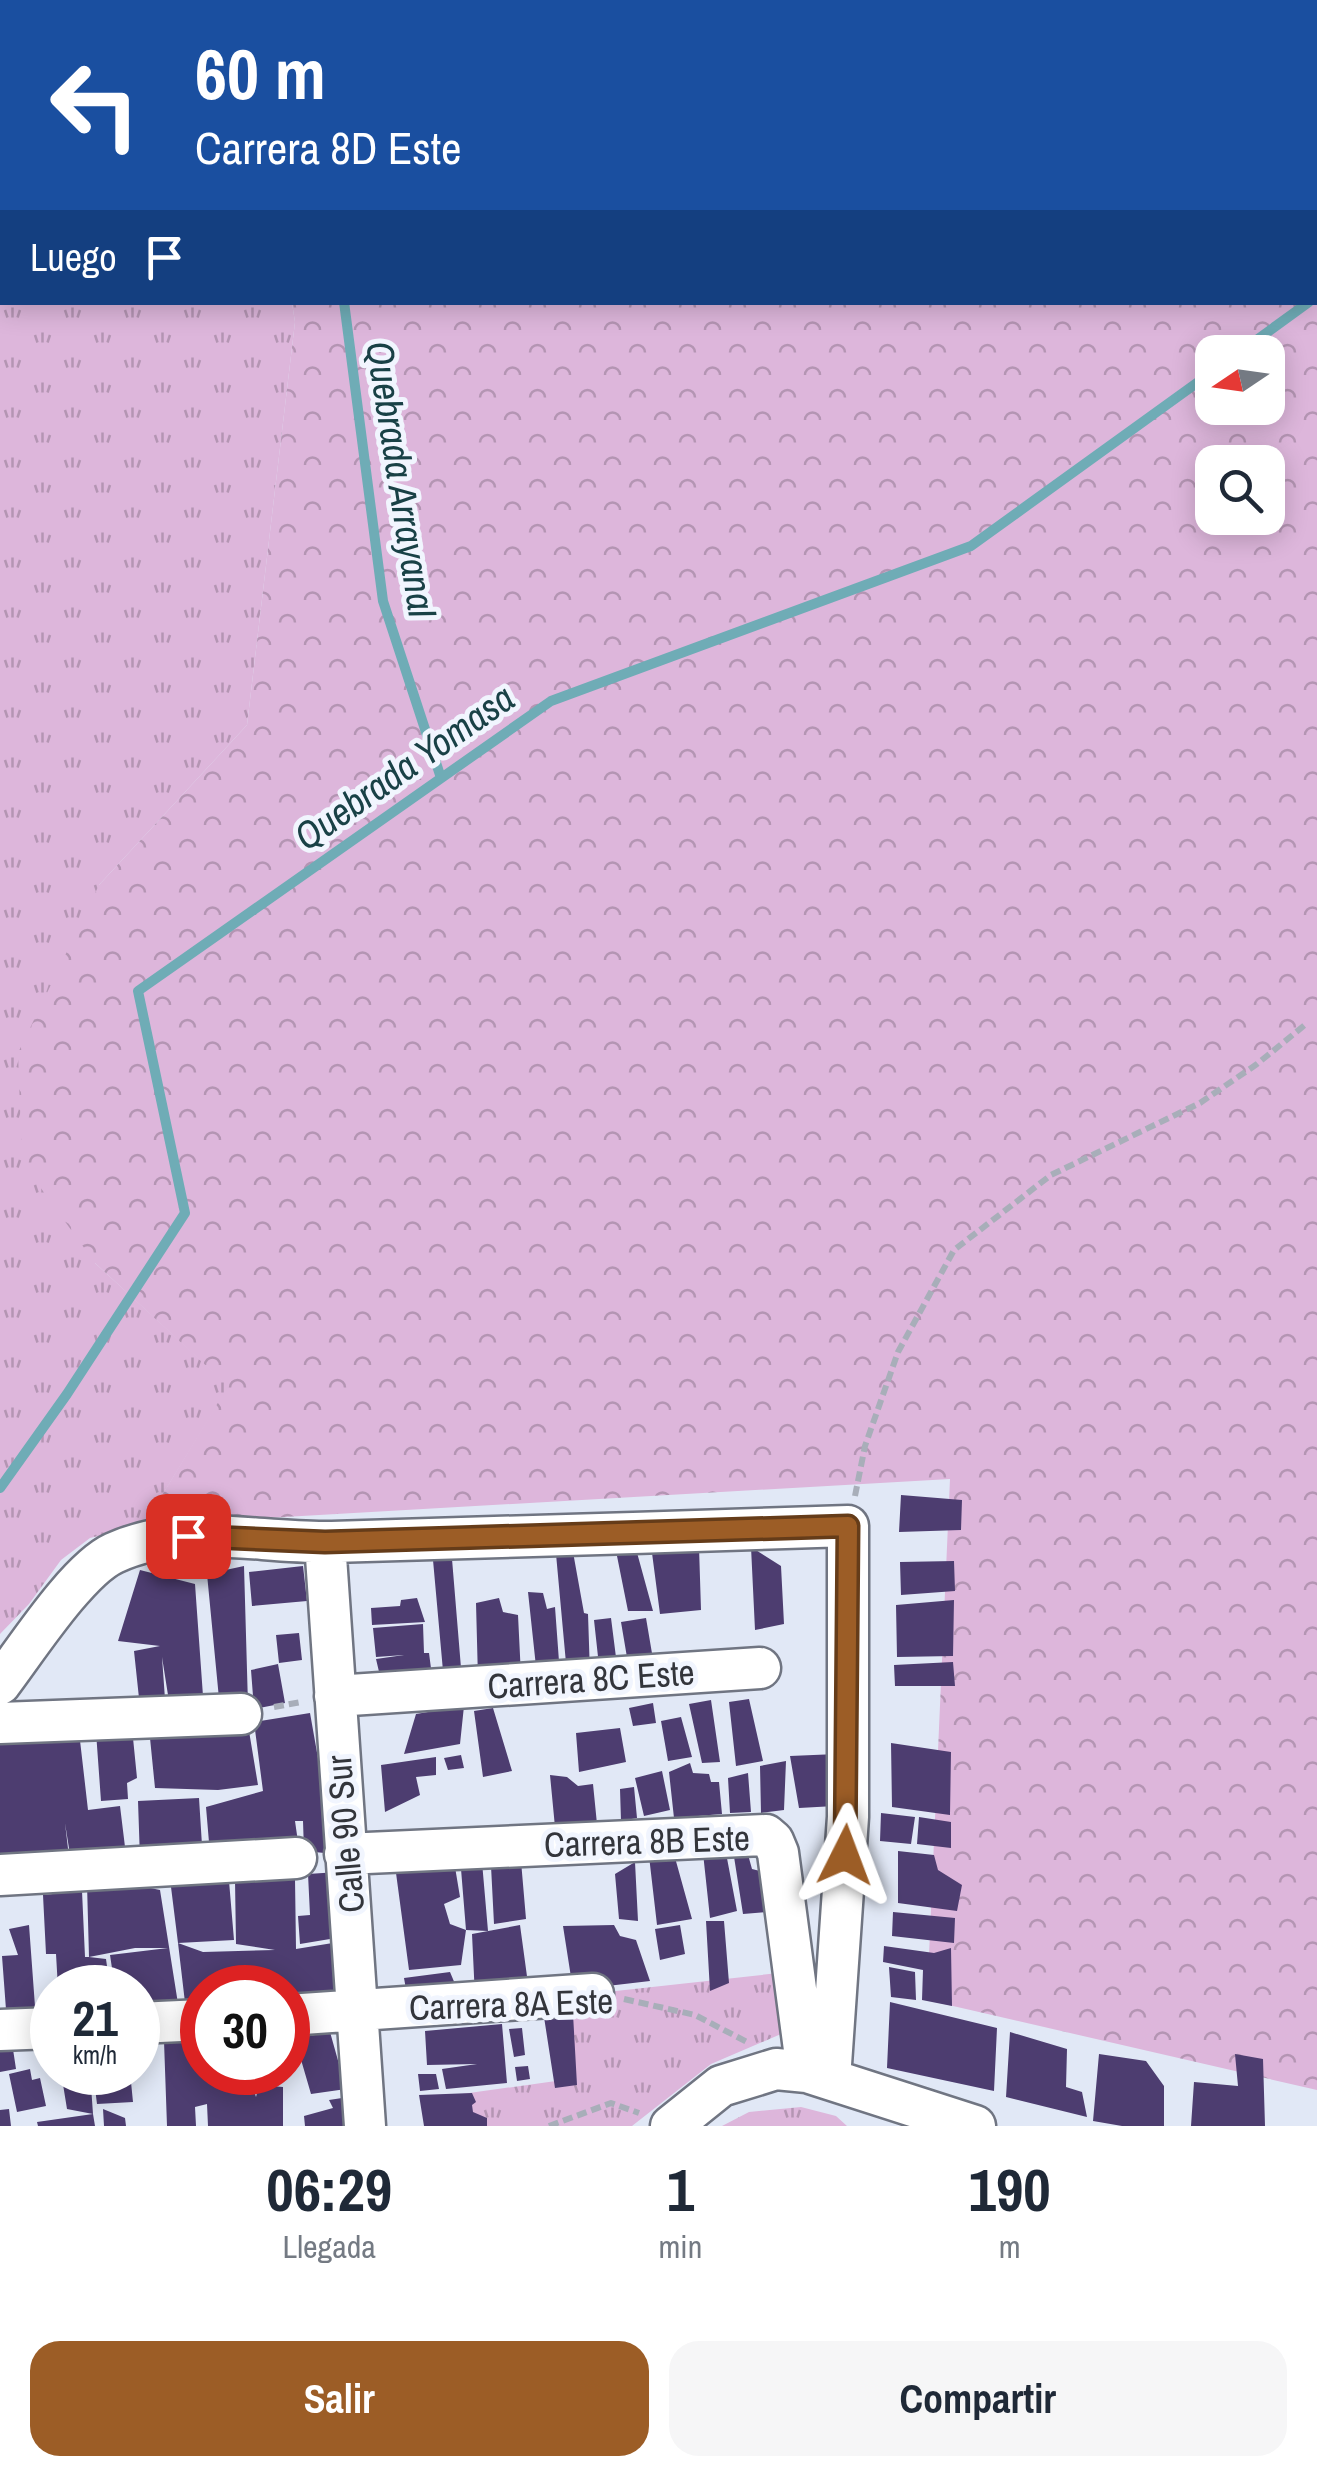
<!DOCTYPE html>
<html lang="es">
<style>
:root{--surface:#fff;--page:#f6f6f7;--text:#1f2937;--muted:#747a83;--accent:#9c5d26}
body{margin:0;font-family:"Archivo Narrow",sans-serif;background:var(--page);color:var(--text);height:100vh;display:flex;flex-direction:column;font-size:38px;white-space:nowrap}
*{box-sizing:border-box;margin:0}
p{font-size:32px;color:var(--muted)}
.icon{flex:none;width:55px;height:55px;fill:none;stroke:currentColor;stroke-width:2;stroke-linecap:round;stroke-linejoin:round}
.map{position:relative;height:2126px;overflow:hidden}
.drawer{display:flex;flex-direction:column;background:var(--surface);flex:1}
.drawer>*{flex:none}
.hud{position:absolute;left:0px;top:0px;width:1318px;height:305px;box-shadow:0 5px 25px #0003;background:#1a4fa0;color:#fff;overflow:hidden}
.needle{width:65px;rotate:257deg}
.controls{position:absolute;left:1195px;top:335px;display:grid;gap:20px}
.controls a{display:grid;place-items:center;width:90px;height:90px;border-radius:20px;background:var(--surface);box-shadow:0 5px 25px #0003;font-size:50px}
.speed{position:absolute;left:30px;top:1965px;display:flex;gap:20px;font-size:50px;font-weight:700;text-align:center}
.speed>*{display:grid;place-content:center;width:130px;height:130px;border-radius:50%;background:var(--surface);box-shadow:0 5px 25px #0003;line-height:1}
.speed small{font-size:25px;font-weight:400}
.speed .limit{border:15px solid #d22;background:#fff;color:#111}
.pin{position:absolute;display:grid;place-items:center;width:85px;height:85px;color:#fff;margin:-42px;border-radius:20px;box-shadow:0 5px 15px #0006}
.me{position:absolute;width:110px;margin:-55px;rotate:3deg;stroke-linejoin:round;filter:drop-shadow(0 0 8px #0008)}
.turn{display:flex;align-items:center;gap:35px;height:210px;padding:0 30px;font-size:45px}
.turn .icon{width:130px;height:130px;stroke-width:2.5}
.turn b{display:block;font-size:70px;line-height:85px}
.then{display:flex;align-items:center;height:95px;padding:0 30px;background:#0003;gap:20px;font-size:38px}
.eta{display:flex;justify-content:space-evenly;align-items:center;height:170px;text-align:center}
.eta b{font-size:60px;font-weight:800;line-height:70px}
.action{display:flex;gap:20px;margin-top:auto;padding:20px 30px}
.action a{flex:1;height:115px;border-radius:30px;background:var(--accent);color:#fff;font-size:40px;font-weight:800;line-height:115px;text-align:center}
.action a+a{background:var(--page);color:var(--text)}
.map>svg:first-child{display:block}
.grass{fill:url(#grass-tufts)}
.forest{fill:url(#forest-crowns);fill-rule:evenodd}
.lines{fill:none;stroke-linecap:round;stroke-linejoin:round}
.stream{stroke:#6facb6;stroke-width:10}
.building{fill:#4d3d70}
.minor-casing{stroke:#707582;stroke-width:45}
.path{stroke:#a8aeb9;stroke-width:6;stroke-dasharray:10 5;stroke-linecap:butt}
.minor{stroke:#fff;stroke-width:40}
.route-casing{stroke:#653c19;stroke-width:25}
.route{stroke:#9c5d26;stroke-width:18}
.labels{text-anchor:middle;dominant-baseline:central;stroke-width:10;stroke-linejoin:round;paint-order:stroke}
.street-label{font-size:35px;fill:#33353b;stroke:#f1f5fe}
.water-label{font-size:38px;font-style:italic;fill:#194146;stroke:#f1f5fe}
</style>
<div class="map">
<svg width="1317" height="2126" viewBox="0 0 1317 2126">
<defs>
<pattern id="grass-tufts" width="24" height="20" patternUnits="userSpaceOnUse" patternTransform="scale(2.5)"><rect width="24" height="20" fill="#ddb6db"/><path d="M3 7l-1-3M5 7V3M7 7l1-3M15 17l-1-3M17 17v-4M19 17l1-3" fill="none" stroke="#b495b3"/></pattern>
<pattern id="forest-crowns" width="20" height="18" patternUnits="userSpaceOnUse" patternTransform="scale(2.5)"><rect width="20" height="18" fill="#ddb6db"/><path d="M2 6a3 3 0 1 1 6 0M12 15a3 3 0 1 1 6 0" fill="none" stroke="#b495b3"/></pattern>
</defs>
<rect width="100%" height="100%" fill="#e1e8f6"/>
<path class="grass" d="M0,0L234,2H2V302L292,303L295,322L247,725L99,885L95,1263L229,1386L144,1525L90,1538L61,1560L29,1604L0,1634Z
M788,1972L795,2028L711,2064L632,2126H458L455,2095L570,2079V1996Z
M801,2107L836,2116L847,2126H722L749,2112Z"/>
<path class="forest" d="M234,0H1317V2090L927,2000L950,1479L144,1525L228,1386L95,1263L22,1162L18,1053L99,885L247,725L295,322L292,303L1315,302V2ZM1212,352H1268V408H1212ZM1212,462H1268V518H1212Z"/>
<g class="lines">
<path class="stream" d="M315,2V0
M1315,298L1317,297
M344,302L383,601L441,778
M1240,352L1309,302
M0,1488L67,1394L185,1213L138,991L551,701L971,546L1212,372"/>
</g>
<path class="building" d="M901,1495L962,1500L961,1530L899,1532Z
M699,1547L701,1610L660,1614L652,1553Z
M751,1547L781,1566L784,1624L755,1630Z
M636,1549L653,1611H628L616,1551Z
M573,1552L584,1613L588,1614L590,1674H567L556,1554Z
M452,1559L462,1680L444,1682L433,1560Z
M954,1561L955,1591L901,1595L900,1562Z
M244,1566L248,1705L220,1709L207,1574Z
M303,1566L307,1601L252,1606L249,1572Z
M140,1570L195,1584L204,1710L171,1714L162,1657L166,1713L141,1717L134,1651L160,1646L118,1641Z
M528,1592L543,1593L547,1609L555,1607L560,1675L537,1676Z
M417,1598L425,1622L372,1625L371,1608L400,1606L401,1600Z
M499,1598L503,1612L518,1615L521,1676L478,1679L476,1603Z
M954,1600L953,1656L897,1657L896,1605Z
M611,1618L618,1673L600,1675L594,1620Z
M646,1618L655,1671L630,1675L621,1622Z
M423,1624L424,1653H429L432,1676L421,1679L399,1671L380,1676L376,1659L404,1655L376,1657L373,1628Z
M299,1633L302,1660L279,1663L276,1635Z
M953,1662L955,1686H895L894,1665Z
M278,1664L285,1703L254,1709L251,1670Z
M749,1699L763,1761L736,1766L729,1702Z
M711,1700L720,1762L702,1763L689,1704Z
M653,1703L656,1723L633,1726L629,1708Z
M464,1706L460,1744L404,1754L416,1714Z
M493,1708L512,1771L483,1777L474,1711Z
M310,1713L335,1854L304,1851L303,1821H295L298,1842L210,1854L206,1807L263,1791L254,1722Z
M681,1717L692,1757L668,1761L661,1721Z
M78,1723L88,1810L120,1806L126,1855L71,1861L65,1823L69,1857L0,1870V1732Z
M248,1725L258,1785L218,1790L155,1788L150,1738L192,1726Z
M132,1728L137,1778L127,1783L128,1799L101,1801L96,1732Z
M620,1728L626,1762L579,1772L576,1733Z
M891,1743L951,1752L950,1815L892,1807Z
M837,1754L835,1806L799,1808L790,1756Z
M461,1755L464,1768L448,1770L444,1758Z
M436,1757V1775L416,1777L420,1795L385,1812L381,1765Z
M786,1761L784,1810L761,1813L760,1766Z
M690,1763L693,1773L709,1774L711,1782H719L722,1814L674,1818L669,1772Z
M662,1771L670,1810L644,1816L635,1778Z
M748,1773L751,1812L730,1813L728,1778Z
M550,1775L567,1777L578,1786L593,1784L597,1824L555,1827Z
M634,1787L637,1818L621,1821L620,1789Z
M199,1798L203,1861L140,1859L138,1801Z
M881,1813L915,1817L911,1844L880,1841Z
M919,1817L951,1822V1848L917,1844Z
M732,1844L747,1851L752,1869L764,1872L767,1912L743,1914Z
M898,1851L934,1855L938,1870L962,1885L957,1911L898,1903Z
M703,1853H726L737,1911L710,1918Z
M674,1854L692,1919L657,1925L649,1856Z
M454,1861L460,1897L444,1904L450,1924L466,1930L461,1869L482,1862L488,1931L466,1930L461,1965L409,1970L396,1873Z
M521,1861L526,1919L494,1924L491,1866Z
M635,1862L638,1921L619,1919L615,1874Z
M338,1872L342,1937L300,1944L298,1916L310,1915L308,1874Z
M295,1879L296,1949L351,1940L355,2008L288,2011V1988H202V2006L186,2011L178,1943L203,1952L275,1950L236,1944L235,1880Z
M229,1881L234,1940L178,1943L171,1887Z
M87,1884H131L160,1890L179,2010L138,2015V1988H115L110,1955L168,1948H135L89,1957L106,1959L110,1988H58L56,1954H46L43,1895L82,1891L85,1957H89Z
M893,1912L955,1918L954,1943L892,1936Z
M706,1921H724L729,1983L710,1991Z
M29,1925L36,2020L7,2023L2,1956L18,1955L9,1929Z
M520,1925L529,1991L475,1997L472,1934Z
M614,1925L620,1936L636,1940L650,1981L573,1990L563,1926Z
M680,1925L685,1954L660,1960L655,1929Z
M884,1946L934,1953L951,1948L952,2006L922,2000L923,1970L883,1962Z
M889,1967L915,1972L916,2000L891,1997Z
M450,1972L458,1991L407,1995L404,1978Z
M890,2002L997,2028L994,2091L887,2068Z
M573,2014L577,2085L555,2088L544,2017Z
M502,2024L507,2083L446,2089L442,2069L477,2064L427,2065L425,2031Z
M522,2028L525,2055L514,2057L509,2029Z
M330,2032L346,2089L311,2094L295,2039Z
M1010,2032L1067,2049L1066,2087L1082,2092L1087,2117L1006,2097Z
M11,2036L16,2069L0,2072V2038Z
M202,2039V2072H248L256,2097L259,2085L283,2087V2126H208L207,2104L195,2107L196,2126H167L164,2041Z
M1099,2054L1146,2061L1164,2086V2126H1122L1093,2121Z
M1235,2054L1263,2059L1265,2126H1191L1194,2082L1238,2086Z
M528,2066L530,2079L517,2081L515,2067Z
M30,2069L32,2080L40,2078L46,2106L17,2112L9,2074Z
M61,2072H90L93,2114L67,2109Z
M93,2072H130L133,2102L97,2104Z
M251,2072H284L285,2081L252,2086Z
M418,2074H436L439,2089L420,2091Z
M472,2093L476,2102L472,2105L473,2112L487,2118V2126H424L419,2095Z
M342,2098L347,2126H305L304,2116L333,2108L329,2100Z
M9,2109L11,2126H0V2110Z
M103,2109L125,2118L126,2126H104Z
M93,2114L95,2126H38L37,2122Z"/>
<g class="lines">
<defs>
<path id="minor" d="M325,1542L365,2126
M0,1684C26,1650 77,1570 114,1553C183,1521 259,1544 332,1542C504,1538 676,1531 848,1526V1817L830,2079
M335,1696L760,1668
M0,1723L241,1714
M345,1854L766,1835L773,1841L778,1853L807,2072
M0,1875L296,1858
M288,2015L593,1994
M138,2023L202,2020
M0,2030L52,2028
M671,2126L721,2086L776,2069L807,2072L975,2126"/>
</defs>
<use href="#minor" class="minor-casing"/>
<path class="path" d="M855,1496L865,1446L898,1352L954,1250L1051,1175L1200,1103L1257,1064L1306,1024
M274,1707L301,1702
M624,1999L695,2015L747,2042
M549,2126L611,2103L639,2113"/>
<use href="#minor" class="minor"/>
</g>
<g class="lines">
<defs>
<path id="route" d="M188,1536L325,1542L848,1526L845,1855"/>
</defs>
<use href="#route" class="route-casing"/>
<use href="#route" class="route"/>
</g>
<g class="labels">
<g class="street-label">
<text transform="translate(591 1679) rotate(-4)">Carrera 8C Este</text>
<text transform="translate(345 1834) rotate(-95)">Calle 90 Sur</text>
<text transform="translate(647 1841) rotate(-2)">Carrera 8B Este</text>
<text transform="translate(511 2004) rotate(-2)">Carrera 8A Este</text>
</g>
<g class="water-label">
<text transform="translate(401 479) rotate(81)">Quebrada Arrayanal</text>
<text transform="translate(404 767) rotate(-35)">Quebrada Yomasa</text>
</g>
</g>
</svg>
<div class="controls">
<a><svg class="needle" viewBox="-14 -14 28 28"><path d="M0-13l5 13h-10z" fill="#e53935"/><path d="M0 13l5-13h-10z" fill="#747a83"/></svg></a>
<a><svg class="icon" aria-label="search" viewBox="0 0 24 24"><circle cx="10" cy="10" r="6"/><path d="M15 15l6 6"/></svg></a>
</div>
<div class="speed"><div>21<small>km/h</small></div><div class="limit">30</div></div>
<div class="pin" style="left:188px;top:1536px;background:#d93025"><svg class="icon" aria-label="arrive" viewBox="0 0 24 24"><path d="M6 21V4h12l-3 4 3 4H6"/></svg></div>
<svg class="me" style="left:845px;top:1855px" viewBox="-20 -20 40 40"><path d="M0-17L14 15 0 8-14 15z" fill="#9c5d26" stroke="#fff" stroke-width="4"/></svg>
<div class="hud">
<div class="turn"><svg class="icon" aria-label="left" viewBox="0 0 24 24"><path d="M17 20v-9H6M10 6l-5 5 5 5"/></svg><div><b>60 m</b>Carrera 8D Este</div></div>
<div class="then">Luego<svg class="icon" aria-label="arrive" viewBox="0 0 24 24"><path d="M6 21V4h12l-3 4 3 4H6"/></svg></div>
</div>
</div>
<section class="drawer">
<div class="eta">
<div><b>06:29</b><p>Llegada</p></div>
<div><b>1</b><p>min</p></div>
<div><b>190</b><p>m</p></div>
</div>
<div class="action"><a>Salir</a><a>Compartir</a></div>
</section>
